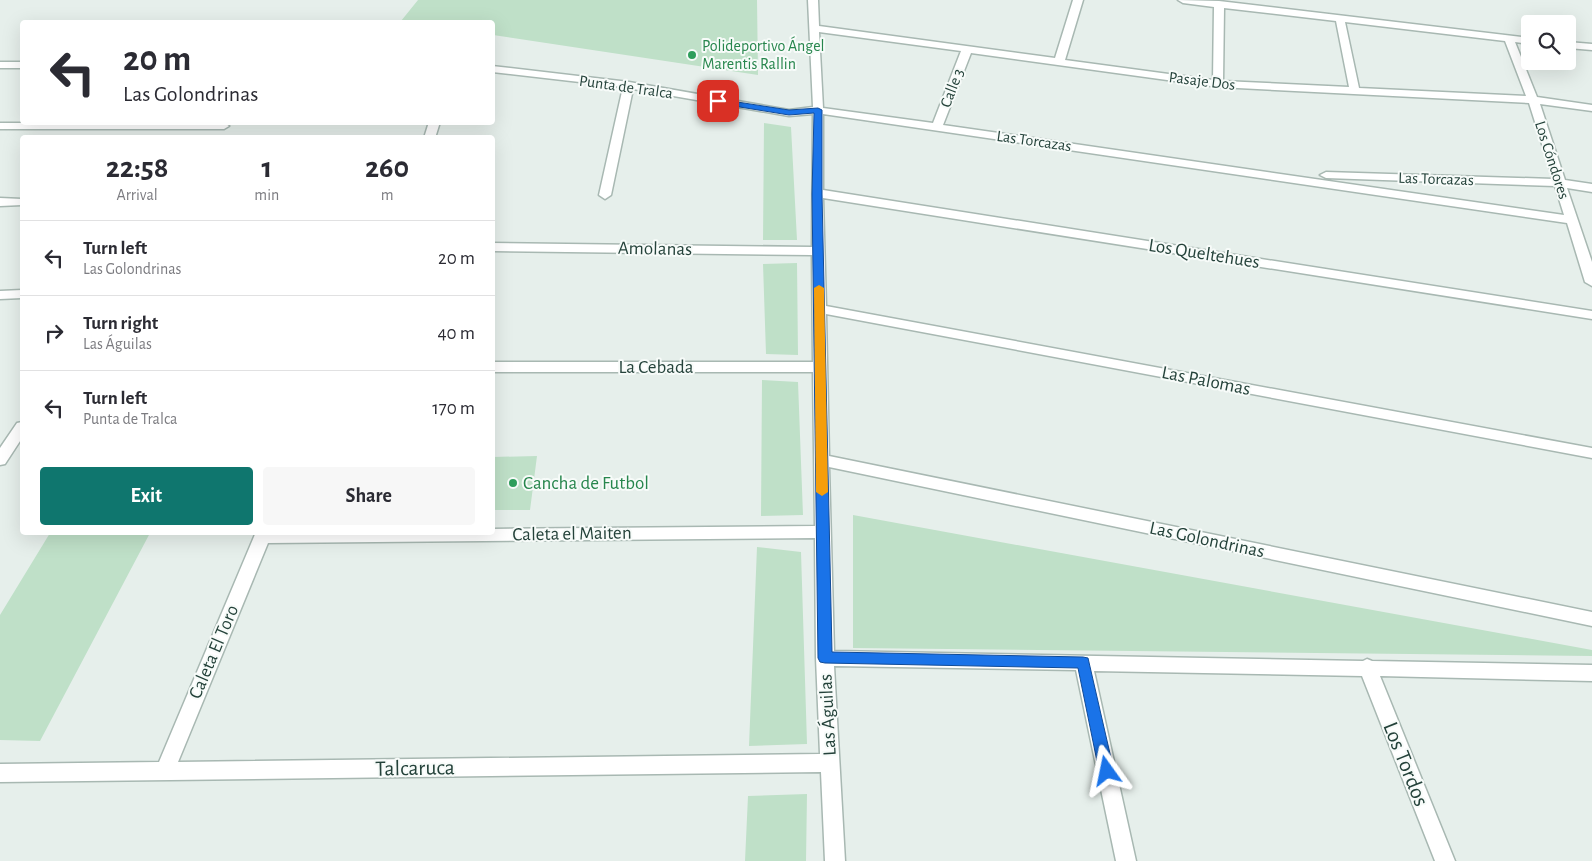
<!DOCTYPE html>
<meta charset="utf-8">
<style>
:root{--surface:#fff;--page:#f7f7f7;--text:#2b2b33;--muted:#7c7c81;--line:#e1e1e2;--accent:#0f766e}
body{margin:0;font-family:"Alegreya Sans",sans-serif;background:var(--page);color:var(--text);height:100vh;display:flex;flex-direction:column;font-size:19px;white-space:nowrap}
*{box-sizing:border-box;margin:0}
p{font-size:16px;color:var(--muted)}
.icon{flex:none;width:28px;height:28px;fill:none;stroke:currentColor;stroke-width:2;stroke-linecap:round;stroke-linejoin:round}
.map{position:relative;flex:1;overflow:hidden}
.details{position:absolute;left:20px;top:135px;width:475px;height:400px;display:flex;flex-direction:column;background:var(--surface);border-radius:5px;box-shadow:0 5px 20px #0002}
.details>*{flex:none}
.top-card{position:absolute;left:20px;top:20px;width:475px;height:105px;border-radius:5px;box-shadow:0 5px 20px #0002;background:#fff;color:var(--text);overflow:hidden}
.controls{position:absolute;left:1521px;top:15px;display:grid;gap:10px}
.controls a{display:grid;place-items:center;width:55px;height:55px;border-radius:5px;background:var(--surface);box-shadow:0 5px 20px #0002;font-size:25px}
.pin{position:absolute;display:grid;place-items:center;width:42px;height:42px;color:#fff;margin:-21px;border-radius:10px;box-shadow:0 2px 8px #0006}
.me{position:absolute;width:55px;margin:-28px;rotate:348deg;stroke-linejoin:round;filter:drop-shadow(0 0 4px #0008)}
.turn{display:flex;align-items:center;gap:18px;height:105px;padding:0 20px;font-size:22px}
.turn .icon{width:65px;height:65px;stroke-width:2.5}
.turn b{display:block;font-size:35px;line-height:42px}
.eta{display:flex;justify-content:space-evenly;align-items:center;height:85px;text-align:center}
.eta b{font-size:30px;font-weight:700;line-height:35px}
.action{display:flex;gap:10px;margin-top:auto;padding:10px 20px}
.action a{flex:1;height:58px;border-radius:5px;background:var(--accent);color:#fff;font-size:20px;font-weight:700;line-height:58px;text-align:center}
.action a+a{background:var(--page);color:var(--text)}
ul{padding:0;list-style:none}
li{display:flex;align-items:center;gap:15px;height:75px;padding:0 20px;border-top:1px solid var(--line)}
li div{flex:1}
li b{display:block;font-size:19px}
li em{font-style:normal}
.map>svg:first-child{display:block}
.green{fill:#bfe0c8}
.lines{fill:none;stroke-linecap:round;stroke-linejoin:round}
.minor-casing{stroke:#a8b8b2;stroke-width:3}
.minor{fill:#fff;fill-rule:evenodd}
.route{fill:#1a73e8;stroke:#114b97}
.slow{fill:#f59e0b}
.leisure-dot{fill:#2e9e5b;stroke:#f7fbf9;stroke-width:2}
.labels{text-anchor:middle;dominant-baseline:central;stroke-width:4;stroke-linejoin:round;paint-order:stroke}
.far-leisure-label{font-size:16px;fill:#27864d;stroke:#f7fbf9;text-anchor:start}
.far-street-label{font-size:16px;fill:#24423a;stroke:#f7fbf9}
.street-label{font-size:19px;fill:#24423a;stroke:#f7fbf9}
.leisure-label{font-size:19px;fill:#27864d;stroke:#f7fbf9;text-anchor:start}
.near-street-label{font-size:22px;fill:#24423a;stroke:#f7fbf9}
</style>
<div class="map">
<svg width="1592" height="861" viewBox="0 0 1592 861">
<rect width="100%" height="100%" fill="#e6efeb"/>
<path class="green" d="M418,0H757L758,75L493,35L492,22L401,21Z
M764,123L791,127L797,240H763Z
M797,263L798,355L766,354L763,264Z
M762,380L798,382L803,515L761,516Z
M537,456L530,510H493V457Z
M853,515L1592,650V656L853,648Z
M50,533H150L40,741L0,740V615Z
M757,547L801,552L807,744L749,746Z
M807,794L806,861H745L748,796Z"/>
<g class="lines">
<defs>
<path id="minor" d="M808,0H818L819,26L1055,58L1073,0H1083L1065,60L1213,80L1214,7L1183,3L1178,0L1219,1L1530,38V44L1515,42L1537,97L1592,105V111L1540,104L1565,180L1592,184V192L1567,188L1592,262V286L1585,282L1567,223L823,114V190L1592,311V319L823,198L826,306L1592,448V458L826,314L829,456L1592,612V626L829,467L834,651L1363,661L1367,659L1372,661L1592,665V681L1380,676L1455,861H1435L1362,676L1094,671L1136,861H1116L1076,670L834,666L845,861H825L821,772L0,782V764L159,762L256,532H492V529L815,526L813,372H492V362H813L812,255L492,251V243L812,247L813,114L789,116L633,89L611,195L605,199L599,195L623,87L492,72V66L629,82L789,110L813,107ZM1224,8L1336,21L1349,87L1223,81ZM1345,22L1505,41L1526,96L1359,88ZM819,32L961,51L933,123L823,108ZM971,53L1218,87L1529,103L1553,179L1326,172L1320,175L1326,178L1555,186L1564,215L943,125ZM815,538L816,658L820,754L178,762L268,543Z
M1568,42L1592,44V50L1568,48Z
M0,62H22V68H0Z
M429,122H440L435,138H424Z
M0,123H224L229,126L224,129H0Z
M0,198L22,199V205L0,206Z
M22,290V298L0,299V291Z
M22,422V438L5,464L0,465V448L17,423Z"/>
</defs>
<use href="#minor" class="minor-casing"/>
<use href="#minor" class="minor"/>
</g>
<path class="route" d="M718,99L789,110L818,108L822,110V194L832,652L1083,657L1088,658L1114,771L1112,775L1107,777L1101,775L1099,771L1078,668L825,663L820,662L818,658L812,194L814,113L789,115L715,103L714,101Z"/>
<path class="slow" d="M819,285L824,288L828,492L822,496L816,492L814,288Z"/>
<g class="leisure-dot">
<circle cx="692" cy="55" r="5"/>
<circle cx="513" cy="483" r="5"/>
</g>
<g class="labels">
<g class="far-leisure-label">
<text x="702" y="46">Polideportivo Ángel<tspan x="702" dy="18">Marentis Rallin</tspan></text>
</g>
<g class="far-street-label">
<text transform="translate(1202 81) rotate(7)">Pasaje Dos</text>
<text transform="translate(626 87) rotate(8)">Punta de Tralca</text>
<text transform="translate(952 88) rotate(-69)">Calle 3</text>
<text transform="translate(1034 141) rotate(8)">Las Torcazas</text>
<text transform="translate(1552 160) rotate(72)">Los Cóndores</text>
<text transform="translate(1436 179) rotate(2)">Las Torcazas</text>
</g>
<g class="street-label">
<text transform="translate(655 249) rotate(1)">Amolanas</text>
<text transform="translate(1204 254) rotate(9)">Los Queltehues</text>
<text x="656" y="367">La Cebada</text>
<text transform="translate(1206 381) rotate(11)">Las Palomas</text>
<text transform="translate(572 534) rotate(-1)">Caleta el Maiten</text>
<text transform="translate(1207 540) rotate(12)">Las Golondrinas</text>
<text transform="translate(214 652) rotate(-67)">Caleta El Toro</text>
<text transform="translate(828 715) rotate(-93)">Las Águilas</text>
</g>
<g class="leisure-label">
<text x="523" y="483">Cancha de Futbol</text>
</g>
<g class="near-street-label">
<text transform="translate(1406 764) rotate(68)">Los Tordos</text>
<text transform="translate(415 768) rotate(-1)">Talcaruca</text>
</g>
</g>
</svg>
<div class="controls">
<a><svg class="icon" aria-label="search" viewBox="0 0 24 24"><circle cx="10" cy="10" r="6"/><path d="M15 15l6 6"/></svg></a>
</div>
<div class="pin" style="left:718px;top:101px;background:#d93025"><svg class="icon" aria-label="arrive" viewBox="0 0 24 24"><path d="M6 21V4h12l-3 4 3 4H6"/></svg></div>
<svg class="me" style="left:1107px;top:771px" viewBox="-20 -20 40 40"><path d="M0-17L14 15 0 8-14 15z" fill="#1a73e8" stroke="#fff" stroke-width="4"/></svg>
<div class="top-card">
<div class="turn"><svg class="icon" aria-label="left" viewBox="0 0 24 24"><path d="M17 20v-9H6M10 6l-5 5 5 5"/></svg><div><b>20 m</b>Las Golondrinas</div></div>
</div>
<section class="details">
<div class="eta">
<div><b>22:58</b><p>Arrival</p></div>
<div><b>1</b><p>min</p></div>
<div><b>260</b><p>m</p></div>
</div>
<ul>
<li><svg class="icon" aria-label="left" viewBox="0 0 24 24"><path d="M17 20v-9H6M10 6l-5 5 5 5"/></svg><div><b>Turn left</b><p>Las Golondrinas</p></div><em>20 m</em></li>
<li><svg class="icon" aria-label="right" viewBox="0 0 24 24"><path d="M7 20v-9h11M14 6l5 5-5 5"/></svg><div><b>Turn right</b><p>Las Águilas</p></div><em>40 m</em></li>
<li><svg class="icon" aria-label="left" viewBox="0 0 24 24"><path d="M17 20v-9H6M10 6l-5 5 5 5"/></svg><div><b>Turn left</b><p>Punta de Tralca</p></div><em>170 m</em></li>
</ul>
<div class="action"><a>Exit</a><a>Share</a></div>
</section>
</div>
